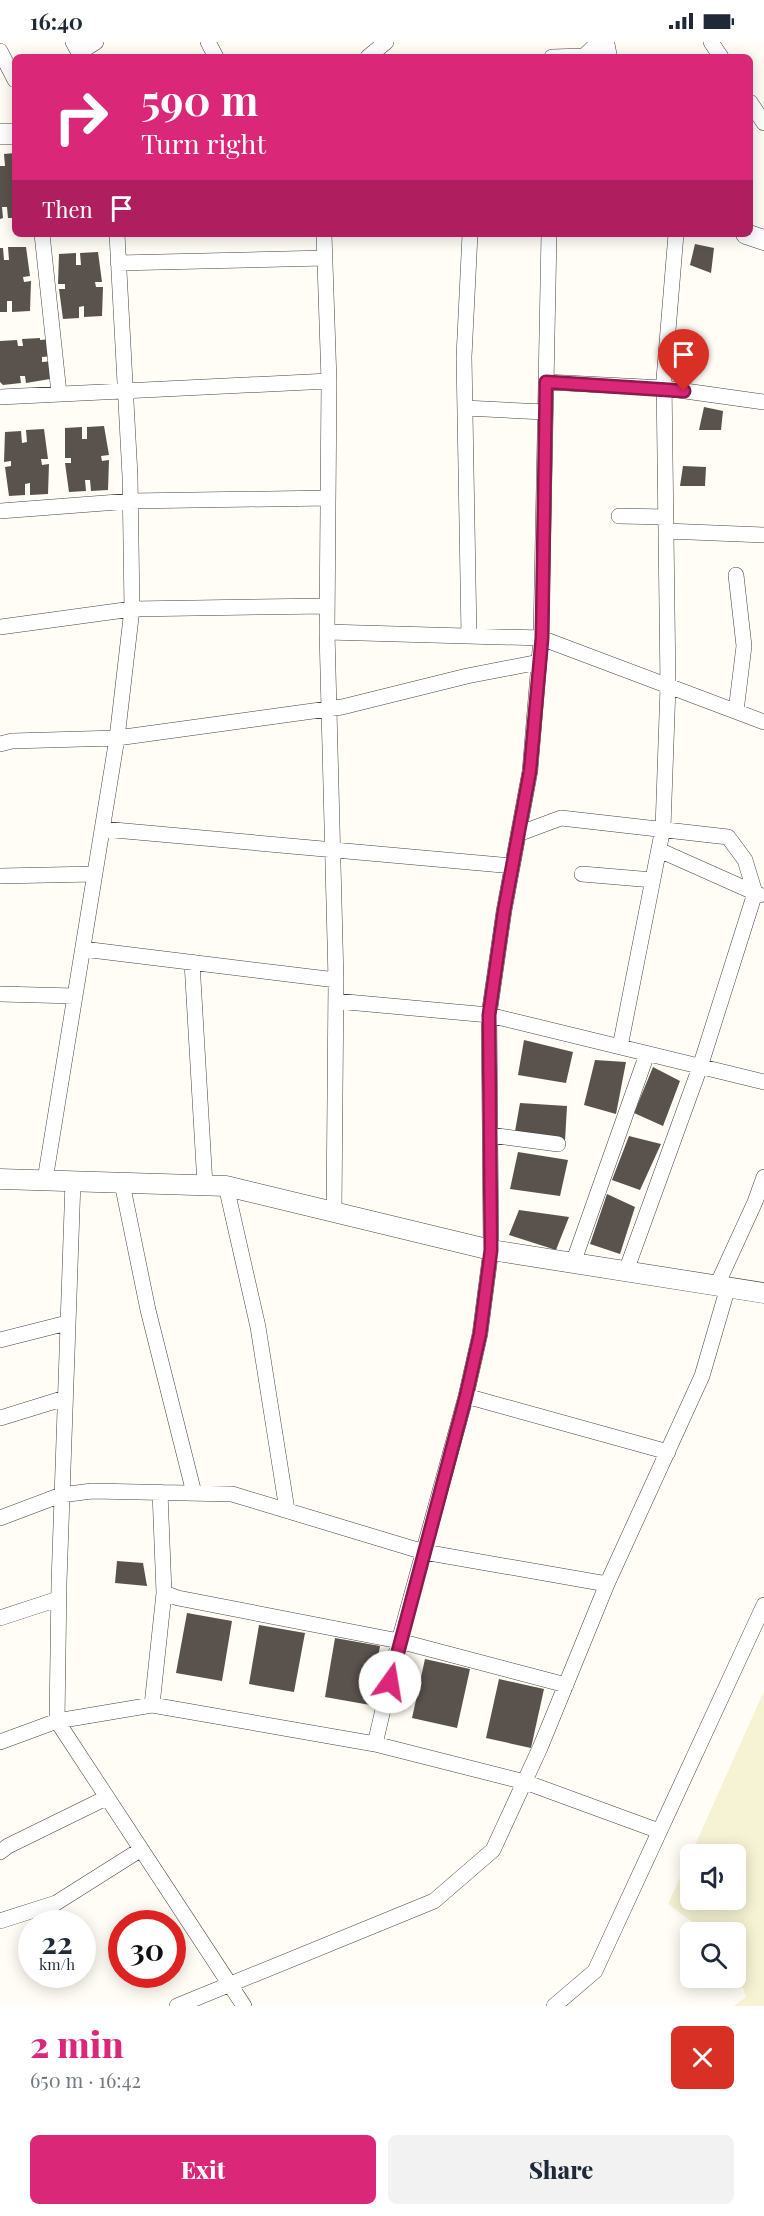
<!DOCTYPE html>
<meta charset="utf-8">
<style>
:root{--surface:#fff;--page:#f2f2f3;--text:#1f2937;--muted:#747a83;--accent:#db2777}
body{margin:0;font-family:"Playfair Display",serif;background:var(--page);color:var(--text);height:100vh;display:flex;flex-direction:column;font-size:22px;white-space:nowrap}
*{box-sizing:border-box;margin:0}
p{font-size:20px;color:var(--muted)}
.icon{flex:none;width:33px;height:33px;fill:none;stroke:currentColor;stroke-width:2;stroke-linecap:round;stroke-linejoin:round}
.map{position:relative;height:1964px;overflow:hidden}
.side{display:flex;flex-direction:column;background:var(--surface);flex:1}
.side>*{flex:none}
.guide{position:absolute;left:12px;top:12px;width:741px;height:183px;border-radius:9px;box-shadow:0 3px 15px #0003;background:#db2777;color:#fff;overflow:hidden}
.buttons{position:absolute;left:680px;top:1802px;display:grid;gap:12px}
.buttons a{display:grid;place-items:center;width:66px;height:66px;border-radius:9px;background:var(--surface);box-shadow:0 3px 15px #0003;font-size:30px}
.speed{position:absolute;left:18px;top:1868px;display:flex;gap:12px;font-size:30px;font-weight:700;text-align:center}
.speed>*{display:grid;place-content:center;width:78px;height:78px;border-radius:50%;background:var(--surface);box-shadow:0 3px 15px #0003;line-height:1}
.speed small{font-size:15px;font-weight:400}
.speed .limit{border:9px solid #d22;background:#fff;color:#111}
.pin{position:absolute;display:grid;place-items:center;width:51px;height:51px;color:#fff;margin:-62px -26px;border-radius:50% 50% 50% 0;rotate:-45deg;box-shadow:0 0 6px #0007}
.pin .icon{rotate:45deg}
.me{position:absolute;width:66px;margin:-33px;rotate:13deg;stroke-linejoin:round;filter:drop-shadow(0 0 4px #0008)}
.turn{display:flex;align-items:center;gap:21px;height:126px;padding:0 30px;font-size:27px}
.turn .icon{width:78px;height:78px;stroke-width:2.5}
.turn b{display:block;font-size:42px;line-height:51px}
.then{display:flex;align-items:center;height:57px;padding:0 30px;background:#0003;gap:12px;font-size:22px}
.round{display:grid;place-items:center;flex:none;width:63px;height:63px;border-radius:9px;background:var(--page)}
.overview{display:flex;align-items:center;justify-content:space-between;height:102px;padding:0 30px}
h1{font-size:36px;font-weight:800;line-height:45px;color:var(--accent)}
.action{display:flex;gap:12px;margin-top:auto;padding:12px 30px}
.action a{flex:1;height:69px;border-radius:9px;background:var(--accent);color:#fff;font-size:24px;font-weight:800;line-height:69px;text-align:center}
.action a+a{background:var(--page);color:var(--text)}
.status{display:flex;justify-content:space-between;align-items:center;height:42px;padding:0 30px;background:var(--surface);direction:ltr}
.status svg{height:16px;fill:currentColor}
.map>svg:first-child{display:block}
.farmland{fill:#f6f3d4}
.building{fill:#5a524d}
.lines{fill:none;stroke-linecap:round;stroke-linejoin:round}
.minor-casing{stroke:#444;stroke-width:16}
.tertiary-casing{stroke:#444;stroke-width:21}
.minor{stroke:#fff;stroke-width:15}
.tertiary{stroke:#fff;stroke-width:20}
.route-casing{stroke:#8e194d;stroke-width:15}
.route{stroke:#db2777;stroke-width:10}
</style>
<div class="status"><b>16:40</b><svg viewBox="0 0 49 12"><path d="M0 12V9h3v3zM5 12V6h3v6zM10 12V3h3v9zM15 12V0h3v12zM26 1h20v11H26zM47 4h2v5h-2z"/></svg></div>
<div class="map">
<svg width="764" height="1964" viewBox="0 0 764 1964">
<rect width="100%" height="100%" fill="#fffdf5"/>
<path class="farmland" d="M764,1649V1964H734L746,1955L735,1922V1890H706L668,1862L690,1814V1857H735V1812H691Z"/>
<path class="building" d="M15,111V176H8L7,165H2L3,176L0,177V124H5L4,112Z
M695,202L714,206L711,231L690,223Z
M8,205H26L30,234L23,235L24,240L31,239L30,269L12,270V259H7V270H0V206H3L4,218H9Z
M98,210L102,240H95L96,245H103L102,274L84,275V264L79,265V276L63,277L59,247H65V242H58L59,212L76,211V223H81L80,211Z
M40,296V298L52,297L54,314L42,315V320L54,319L56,336L26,341L25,334H20L21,341L3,343L0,340V299L17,298L18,304H23L22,297Z
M704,365L723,369L721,388H699Z
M104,384L109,413L101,414L102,419L109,418L108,448L91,449L90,438H85L86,449L69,450L65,421H71V416H65V386L82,385V397H87V385Z
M44,387L48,417H41L42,423L49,422L48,452L30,453V441L25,442V453L9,454L5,425L11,424V419L4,420L5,390L21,389L22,401L27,400L26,388Z
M683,424L706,425L705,444H680Z
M524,998L573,1010L566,1041L518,1033Z
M595,1018L626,1020L616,1072L584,1063Z
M653,1025L680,1039L663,1084L634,1071Z
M520,1061L567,1064L565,1099L514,1095Z
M629,1094L661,1102L640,1148L612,1138Z
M518,1110L568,1118L560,1154L510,1147Z
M607,1152L635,1165L620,1212L590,1202Z
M519,1168L569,1175L556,1208L509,1193Z
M117,1519L143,1521L147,1544L115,1541Z
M187,1571L232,1579L222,1639L176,1631Z
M259,1583L305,1591L294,1650L249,1642Z
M335,1596L380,1604L370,1663L325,1655Z
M425,1617L470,1627L457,1686L412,1676Z
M499,1637L544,1647L531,1706L486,1696Z"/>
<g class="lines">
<defs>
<path id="minor" d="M73,0L79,11L96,0
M208,0L216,15
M711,0L721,15
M0,9L15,38
M368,15L386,0
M552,15L584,14L599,0
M750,60L764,81
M42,192L59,351
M324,192L329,339L327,590L336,938L334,1170
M549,192L541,596L530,729L504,869L489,973L491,1208L480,1292L466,1354L399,1599L566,1643
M118,221L325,216
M546,340L664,346L764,360
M0,355L329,339
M465,366L545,370
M0,469L131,459L328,456
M619,474L666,475
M666,489L764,493
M0,585L132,567L327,564
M327,590L541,596L764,680
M469,594L464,315L470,192
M736,669L744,604L736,533
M0,702L12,699L117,696L342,665L467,634L539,620
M103,787L512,824
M518,792L561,776L728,795L745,818L755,851L700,1025L626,1229
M659,808L760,853
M582,832L653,838
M0,834L95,832
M83,907L336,938
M192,920L205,1143
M0,952L75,954
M336,959L489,973L764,1040
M620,1005L663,786L668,644L664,337L676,192
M490,1093L558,1102
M45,1138L117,696L132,567L130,434L117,192
M73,1139L59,1541L57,1679L244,1964
M122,1141L148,1268L194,1451
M226,1144L258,1285L287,1468
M573,1221L647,1012
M717,1243L755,1160L764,1135
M0,1298L67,1281
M466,1354L668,1410
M0,1376L65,1356
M0,1476L61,1453L92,1449L232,1452L424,1510L607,1542
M164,1551L178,1556L399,1599L375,1702
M0,1576L58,1557
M152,1663L164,1551L160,1450
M0,1700L57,1679L152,1663L375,1702L525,1740L659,1789
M0,1810L8,1804L106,1756
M0,1879L56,1861L140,1808
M177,1964L434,1859L493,1808L540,1706L607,1542L702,1334L728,1245
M554,1964L595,1929L764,1563"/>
<path id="tertiary" d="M604,0L607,15
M0,92H15
M746,192L764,198
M0,1137L226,1144L491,1208L764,1251"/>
</defs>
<use href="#minor" class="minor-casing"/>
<use href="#tertiary" class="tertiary-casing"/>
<use href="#minor" class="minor"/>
<use href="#tertiary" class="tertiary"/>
</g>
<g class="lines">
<defs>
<path id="route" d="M390,1640L466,1354L480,1292L491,1208L489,973L504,869L530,729L542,596L546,340L684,349"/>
</defs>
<use href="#route" class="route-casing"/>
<use href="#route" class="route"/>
</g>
</svg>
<div class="buttons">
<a><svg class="icon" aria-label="sound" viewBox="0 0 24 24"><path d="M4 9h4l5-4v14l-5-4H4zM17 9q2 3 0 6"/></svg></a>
<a><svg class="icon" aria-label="search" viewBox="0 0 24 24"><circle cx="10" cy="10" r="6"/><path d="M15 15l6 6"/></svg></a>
</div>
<div class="speed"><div>22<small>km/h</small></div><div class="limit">30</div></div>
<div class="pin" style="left:684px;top:349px;background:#d93025"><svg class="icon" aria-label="arrive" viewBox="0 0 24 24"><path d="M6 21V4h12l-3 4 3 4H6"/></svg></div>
<svg class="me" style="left:390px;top:1640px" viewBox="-20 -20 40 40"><circle r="19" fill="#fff"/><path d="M0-13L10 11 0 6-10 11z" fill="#db2777"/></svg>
<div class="guide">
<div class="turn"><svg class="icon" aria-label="right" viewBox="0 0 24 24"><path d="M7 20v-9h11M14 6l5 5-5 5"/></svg><div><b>590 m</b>Turn right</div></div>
<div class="then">Then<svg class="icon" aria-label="arrive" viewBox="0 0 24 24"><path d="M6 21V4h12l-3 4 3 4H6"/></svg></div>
</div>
</div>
<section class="side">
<div class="overview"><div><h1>2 min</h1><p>650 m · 16:42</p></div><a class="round" style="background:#d93025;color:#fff"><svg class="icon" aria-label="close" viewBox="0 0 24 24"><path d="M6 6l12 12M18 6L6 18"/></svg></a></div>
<div class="action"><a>Exit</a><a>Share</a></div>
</section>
